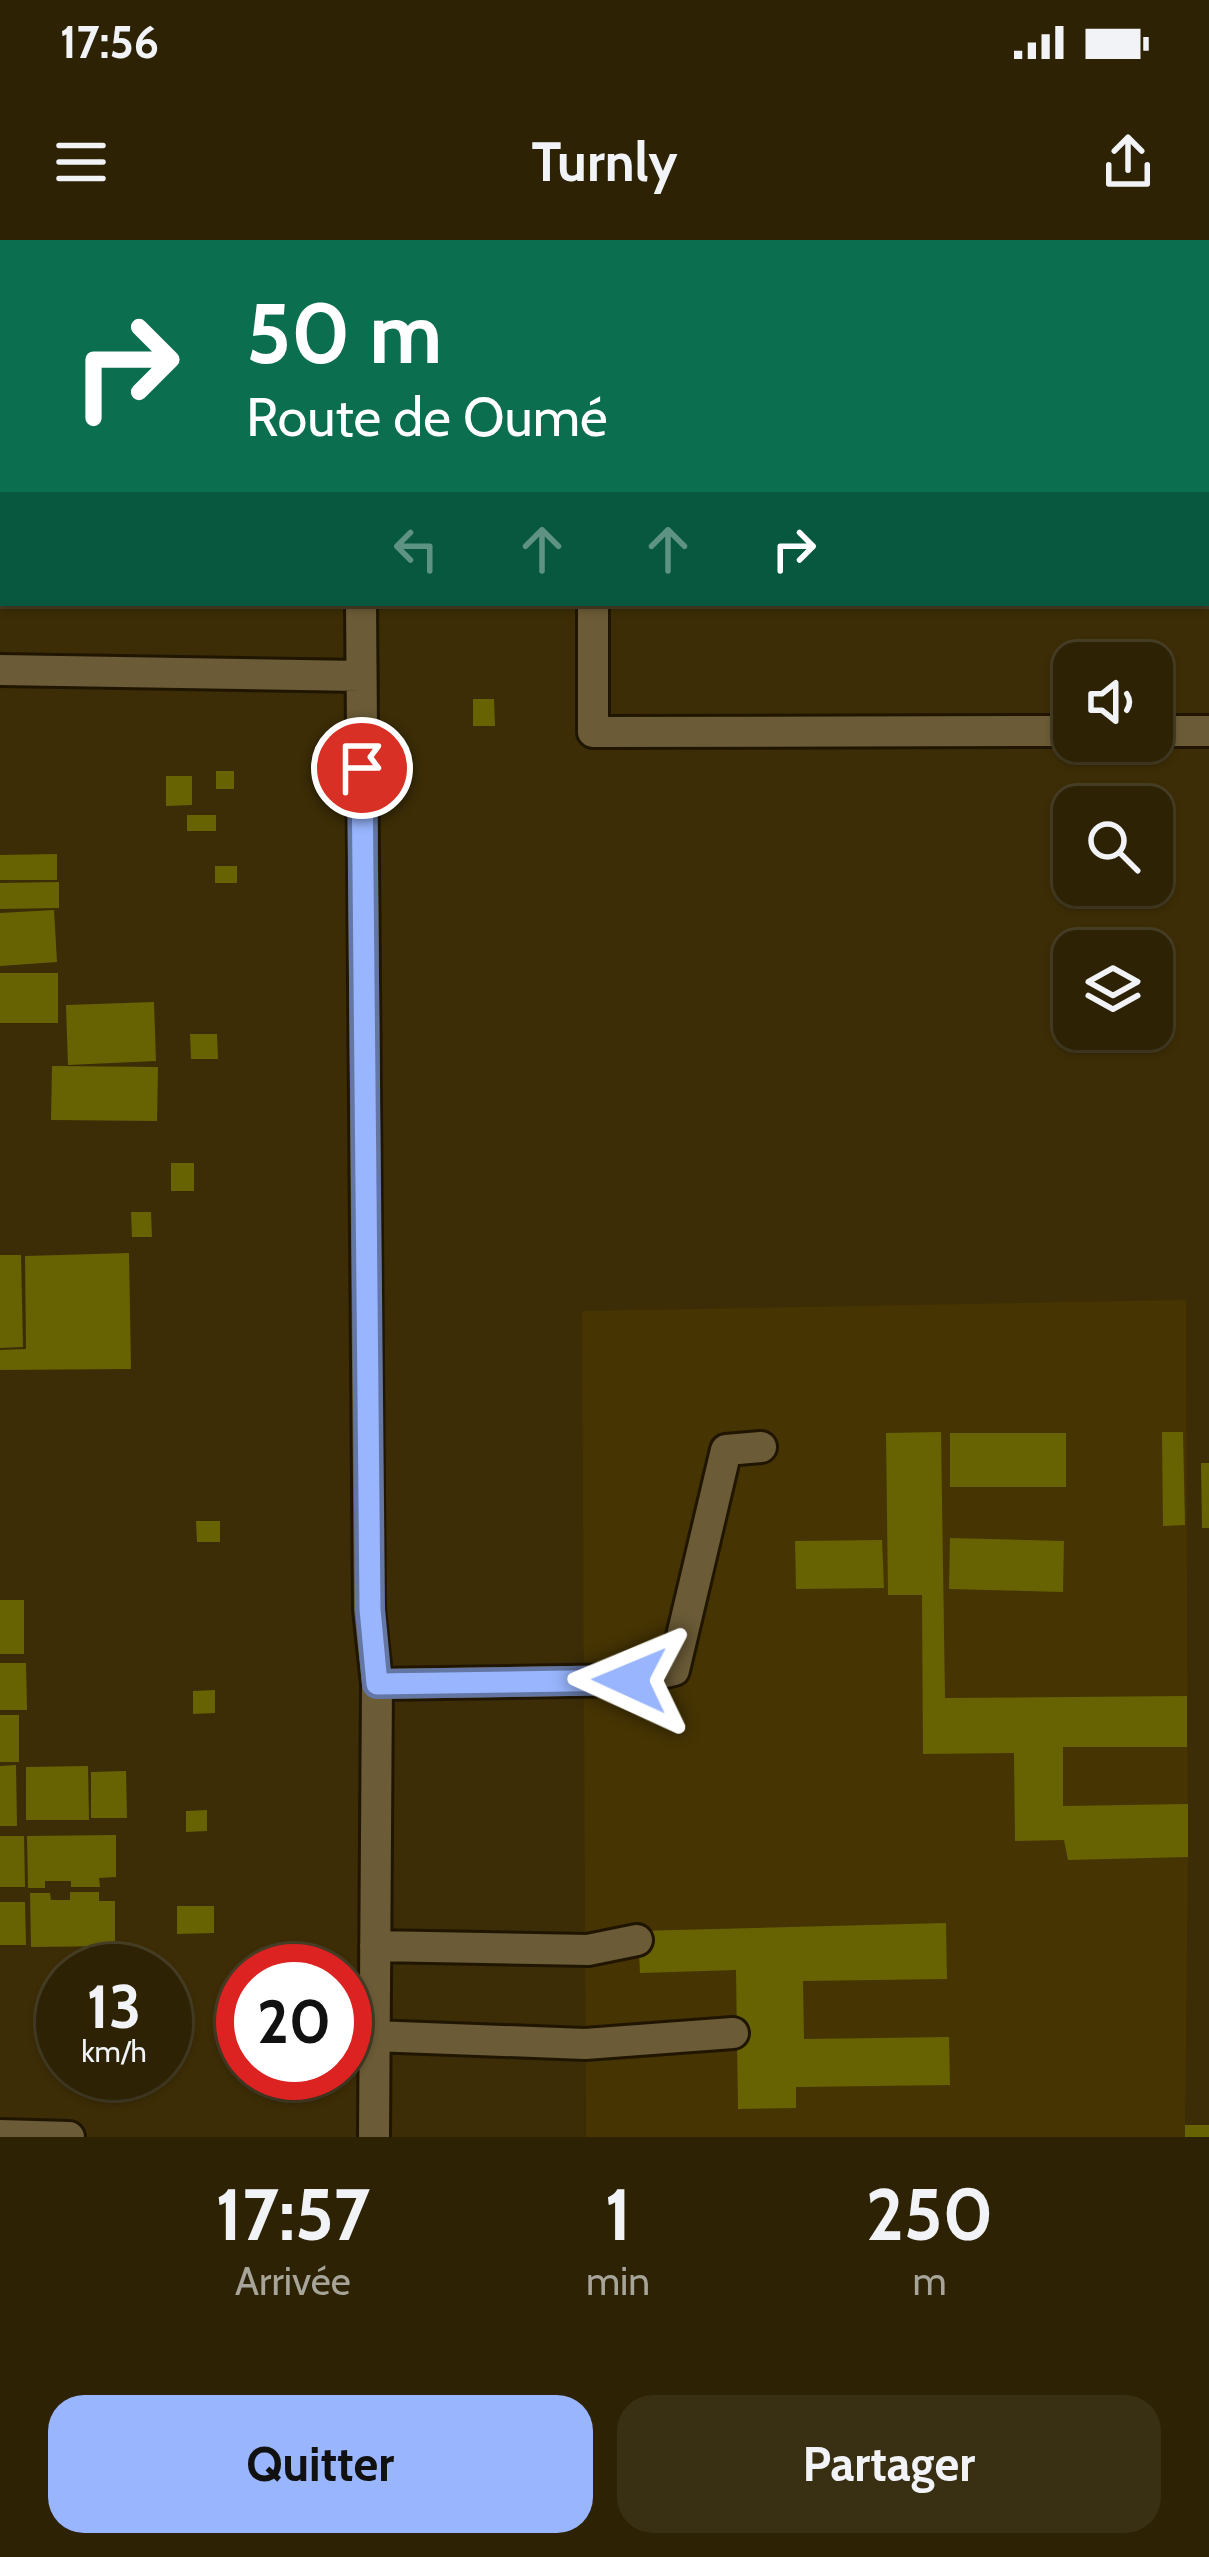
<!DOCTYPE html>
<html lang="fr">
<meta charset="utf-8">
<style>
:root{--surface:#2d2204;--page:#392f13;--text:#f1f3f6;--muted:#a7a49a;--line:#483f26;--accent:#98b5fd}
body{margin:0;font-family:Cabin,sans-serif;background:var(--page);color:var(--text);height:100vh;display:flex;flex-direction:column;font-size:45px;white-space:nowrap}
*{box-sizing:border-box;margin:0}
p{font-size:39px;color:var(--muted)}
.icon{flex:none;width:66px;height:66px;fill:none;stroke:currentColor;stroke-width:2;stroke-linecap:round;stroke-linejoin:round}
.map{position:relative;height:1897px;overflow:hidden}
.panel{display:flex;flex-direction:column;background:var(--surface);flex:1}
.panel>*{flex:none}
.hud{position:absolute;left:0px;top:0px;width:1209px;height:366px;box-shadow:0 3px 9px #0004,0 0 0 3px var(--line);background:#0b6e4f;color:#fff;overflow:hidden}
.fabs{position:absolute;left:1053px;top:402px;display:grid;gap:24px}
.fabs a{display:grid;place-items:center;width:120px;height:120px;border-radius:24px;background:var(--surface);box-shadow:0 3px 9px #0004,0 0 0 3px var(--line);font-size:60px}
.speed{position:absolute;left:36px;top:1704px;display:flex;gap:24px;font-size:60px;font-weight:700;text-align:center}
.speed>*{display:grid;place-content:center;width:156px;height:156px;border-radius:50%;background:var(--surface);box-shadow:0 3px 9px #0004,0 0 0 3px var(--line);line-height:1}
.speed small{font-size:30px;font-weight:400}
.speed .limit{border:18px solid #d22;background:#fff;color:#111}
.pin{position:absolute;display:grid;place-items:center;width:102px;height:102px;color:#fff;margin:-51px;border:6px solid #fff;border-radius:50%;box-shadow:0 3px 12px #0007}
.me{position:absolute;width:132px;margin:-66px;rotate:271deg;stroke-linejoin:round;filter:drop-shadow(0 0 9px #0008)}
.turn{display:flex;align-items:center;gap:42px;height:252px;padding:0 48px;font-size:54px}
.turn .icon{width:156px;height:156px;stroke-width:2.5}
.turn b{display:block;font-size:84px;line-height:102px}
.lanes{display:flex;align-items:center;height:114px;padding:0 48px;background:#0003;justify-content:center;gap:60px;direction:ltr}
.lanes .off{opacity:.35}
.eta{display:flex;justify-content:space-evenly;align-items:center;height:204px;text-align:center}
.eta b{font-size:72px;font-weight:700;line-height:84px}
.button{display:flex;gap:24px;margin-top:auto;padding:24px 48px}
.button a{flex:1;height:138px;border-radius:36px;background:var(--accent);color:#111;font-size:48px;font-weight:700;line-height:138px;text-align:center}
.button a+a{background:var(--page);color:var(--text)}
.status{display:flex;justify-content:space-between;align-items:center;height:84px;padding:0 60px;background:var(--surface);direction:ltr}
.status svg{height:33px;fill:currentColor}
header{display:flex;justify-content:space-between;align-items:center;height:156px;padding:0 48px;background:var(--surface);font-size:54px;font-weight:700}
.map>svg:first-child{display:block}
.built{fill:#463402}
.building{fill:#676303}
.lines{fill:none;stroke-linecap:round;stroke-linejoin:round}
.minor-casing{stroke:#201600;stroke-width:36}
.minor{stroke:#6b5b37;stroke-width:30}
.route-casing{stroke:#6376a4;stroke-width:30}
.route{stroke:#98b5fd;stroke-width:21}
</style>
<div class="status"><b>17:56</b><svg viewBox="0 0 49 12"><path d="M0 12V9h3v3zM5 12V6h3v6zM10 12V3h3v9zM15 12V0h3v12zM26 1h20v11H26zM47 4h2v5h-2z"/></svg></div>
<header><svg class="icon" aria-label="menu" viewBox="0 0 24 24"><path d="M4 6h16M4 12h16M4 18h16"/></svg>Turnly<svg class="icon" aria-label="share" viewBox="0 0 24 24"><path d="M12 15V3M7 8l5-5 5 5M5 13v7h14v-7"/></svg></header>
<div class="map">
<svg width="1209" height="1897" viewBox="0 0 1209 1897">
<rect width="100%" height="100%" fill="#3c2d06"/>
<path class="built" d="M1186,1060L1188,1617L1185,1897H586L582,1071Z"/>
<path class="building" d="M473,459H494L495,486H473Z
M216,531H234V549H216Z
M166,536H192V565L166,566Z
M187,575H216V591H187Z
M57,614V640H0V615Z
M215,626H237V643H215Z
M59,642V668L0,669V643Z
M54,670L57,722L0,726V673Z
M0,733H58V783H0Z
M154,762L156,821L68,825L66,765Z
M190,794H217L218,819H191Z
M52,826L158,827L157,881L51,880Z
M171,923H194V951H171Z
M131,972H151L152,997H132Z
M129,1013L131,1129L0,1130V1110L26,1109L25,1016Z
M0,1015H21L23,1107L0,1108Z
M941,1192L945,1458L1187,1456V1507H1063V1566L1188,1564V1617L1068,1620L1064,1600L1015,1601L1014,1513L923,1514L922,1355H888L886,1193Z
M1162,1192H1183L1185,1285L1163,1286Z
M950,1193H1066V1247H950Z
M1201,1223H1209V1288H1202Z
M196,1281H220V1302H197Z
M950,1298L1064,1301L1063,1352L949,1349Z
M882,1300L884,1348L796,1349L795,1301Z
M0,1360H24V1414H0Z
M0,1423H26L27,1470H0Z
M215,1450V1473L193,1474V1451Z
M0,1475H19V1522H0Z
M16,1525L17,1586H0V1526Z
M88,1526L89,1580H26V1527Z
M126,1531L127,1578H91V1532Z
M207,1570V1591L186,1592V1571Z
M116,1595V1637L99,1638L100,1647H71V1641H45V1648H28L27,1596Z
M0,1596H24L25,1647H0Z
M70,1652H99V1661H115V1706L31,1707L30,1653H50L51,1660H70Z
M0,1662H25L26,1705H0Z
M177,1666H214V1693L177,1694Z
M946,1683L947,1739L803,1741L804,1799L949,1797L950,1845L796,1847V1868L738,1869L736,1730L640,1733L638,1691Z
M1185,1885H1209V1897H1185Z"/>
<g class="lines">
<defs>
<path id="minor" d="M358,0V3
M592,0L593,3
M361,363L369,1369L377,1444L374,1897
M593,363V492L1074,491
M0,430L361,436
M1152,491H1209
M377,1444L630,1440L674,1430L726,1210L761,1207
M375,1706L588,1710L637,1700
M373,1796L585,1804L733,1793
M0,1895L69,1897"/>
</defs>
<use href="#minor" class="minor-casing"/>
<use href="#minor" class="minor"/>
</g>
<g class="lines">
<defs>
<path id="route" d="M362,528L370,1369L377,1444L630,1440"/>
</defs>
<use href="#route" class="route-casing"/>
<use href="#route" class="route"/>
</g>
</svg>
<div class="fabs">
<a><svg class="icon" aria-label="sound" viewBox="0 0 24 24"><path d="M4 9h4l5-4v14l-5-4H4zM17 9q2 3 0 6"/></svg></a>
<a><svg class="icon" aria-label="search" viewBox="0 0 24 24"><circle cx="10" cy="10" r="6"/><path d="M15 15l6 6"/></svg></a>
<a><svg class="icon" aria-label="layers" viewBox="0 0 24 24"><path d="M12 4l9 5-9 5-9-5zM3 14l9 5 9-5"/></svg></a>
</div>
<div class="speed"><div>13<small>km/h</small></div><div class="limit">20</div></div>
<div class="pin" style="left:362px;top:528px;background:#d93025"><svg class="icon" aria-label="arrive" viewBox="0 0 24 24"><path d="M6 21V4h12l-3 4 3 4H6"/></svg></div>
<svg class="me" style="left:630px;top:1440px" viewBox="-20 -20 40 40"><path d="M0-17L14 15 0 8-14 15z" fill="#98b5fd" stroke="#fff" stroke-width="4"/></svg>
<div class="hud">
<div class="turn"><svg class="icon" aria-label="right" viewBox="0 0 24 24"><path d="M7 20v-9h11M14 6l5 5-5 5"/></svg><div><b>50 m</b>Route de Oumé</div></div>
<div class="lanes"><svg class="icon off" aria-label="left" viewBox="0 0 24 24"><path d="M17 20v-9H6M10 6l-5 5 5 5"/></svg><svg class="icon off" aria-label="ahead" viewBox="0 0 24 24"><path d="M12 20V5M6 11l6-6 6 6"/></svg><svg class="icon off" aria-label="ahead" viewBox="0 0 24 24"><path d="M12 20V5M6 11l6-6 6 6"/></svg><svg class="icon" aria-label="right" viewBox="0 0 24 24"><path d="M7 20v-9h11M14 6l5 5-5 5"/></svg></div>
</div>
</div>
<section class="panel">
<div class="eta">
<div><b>17:57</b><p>Arrivée</p></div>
<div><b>1</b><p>min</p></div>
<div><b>250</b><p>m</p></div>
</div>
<div class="button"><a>Quitter</a><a>Partager</a></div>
</section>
